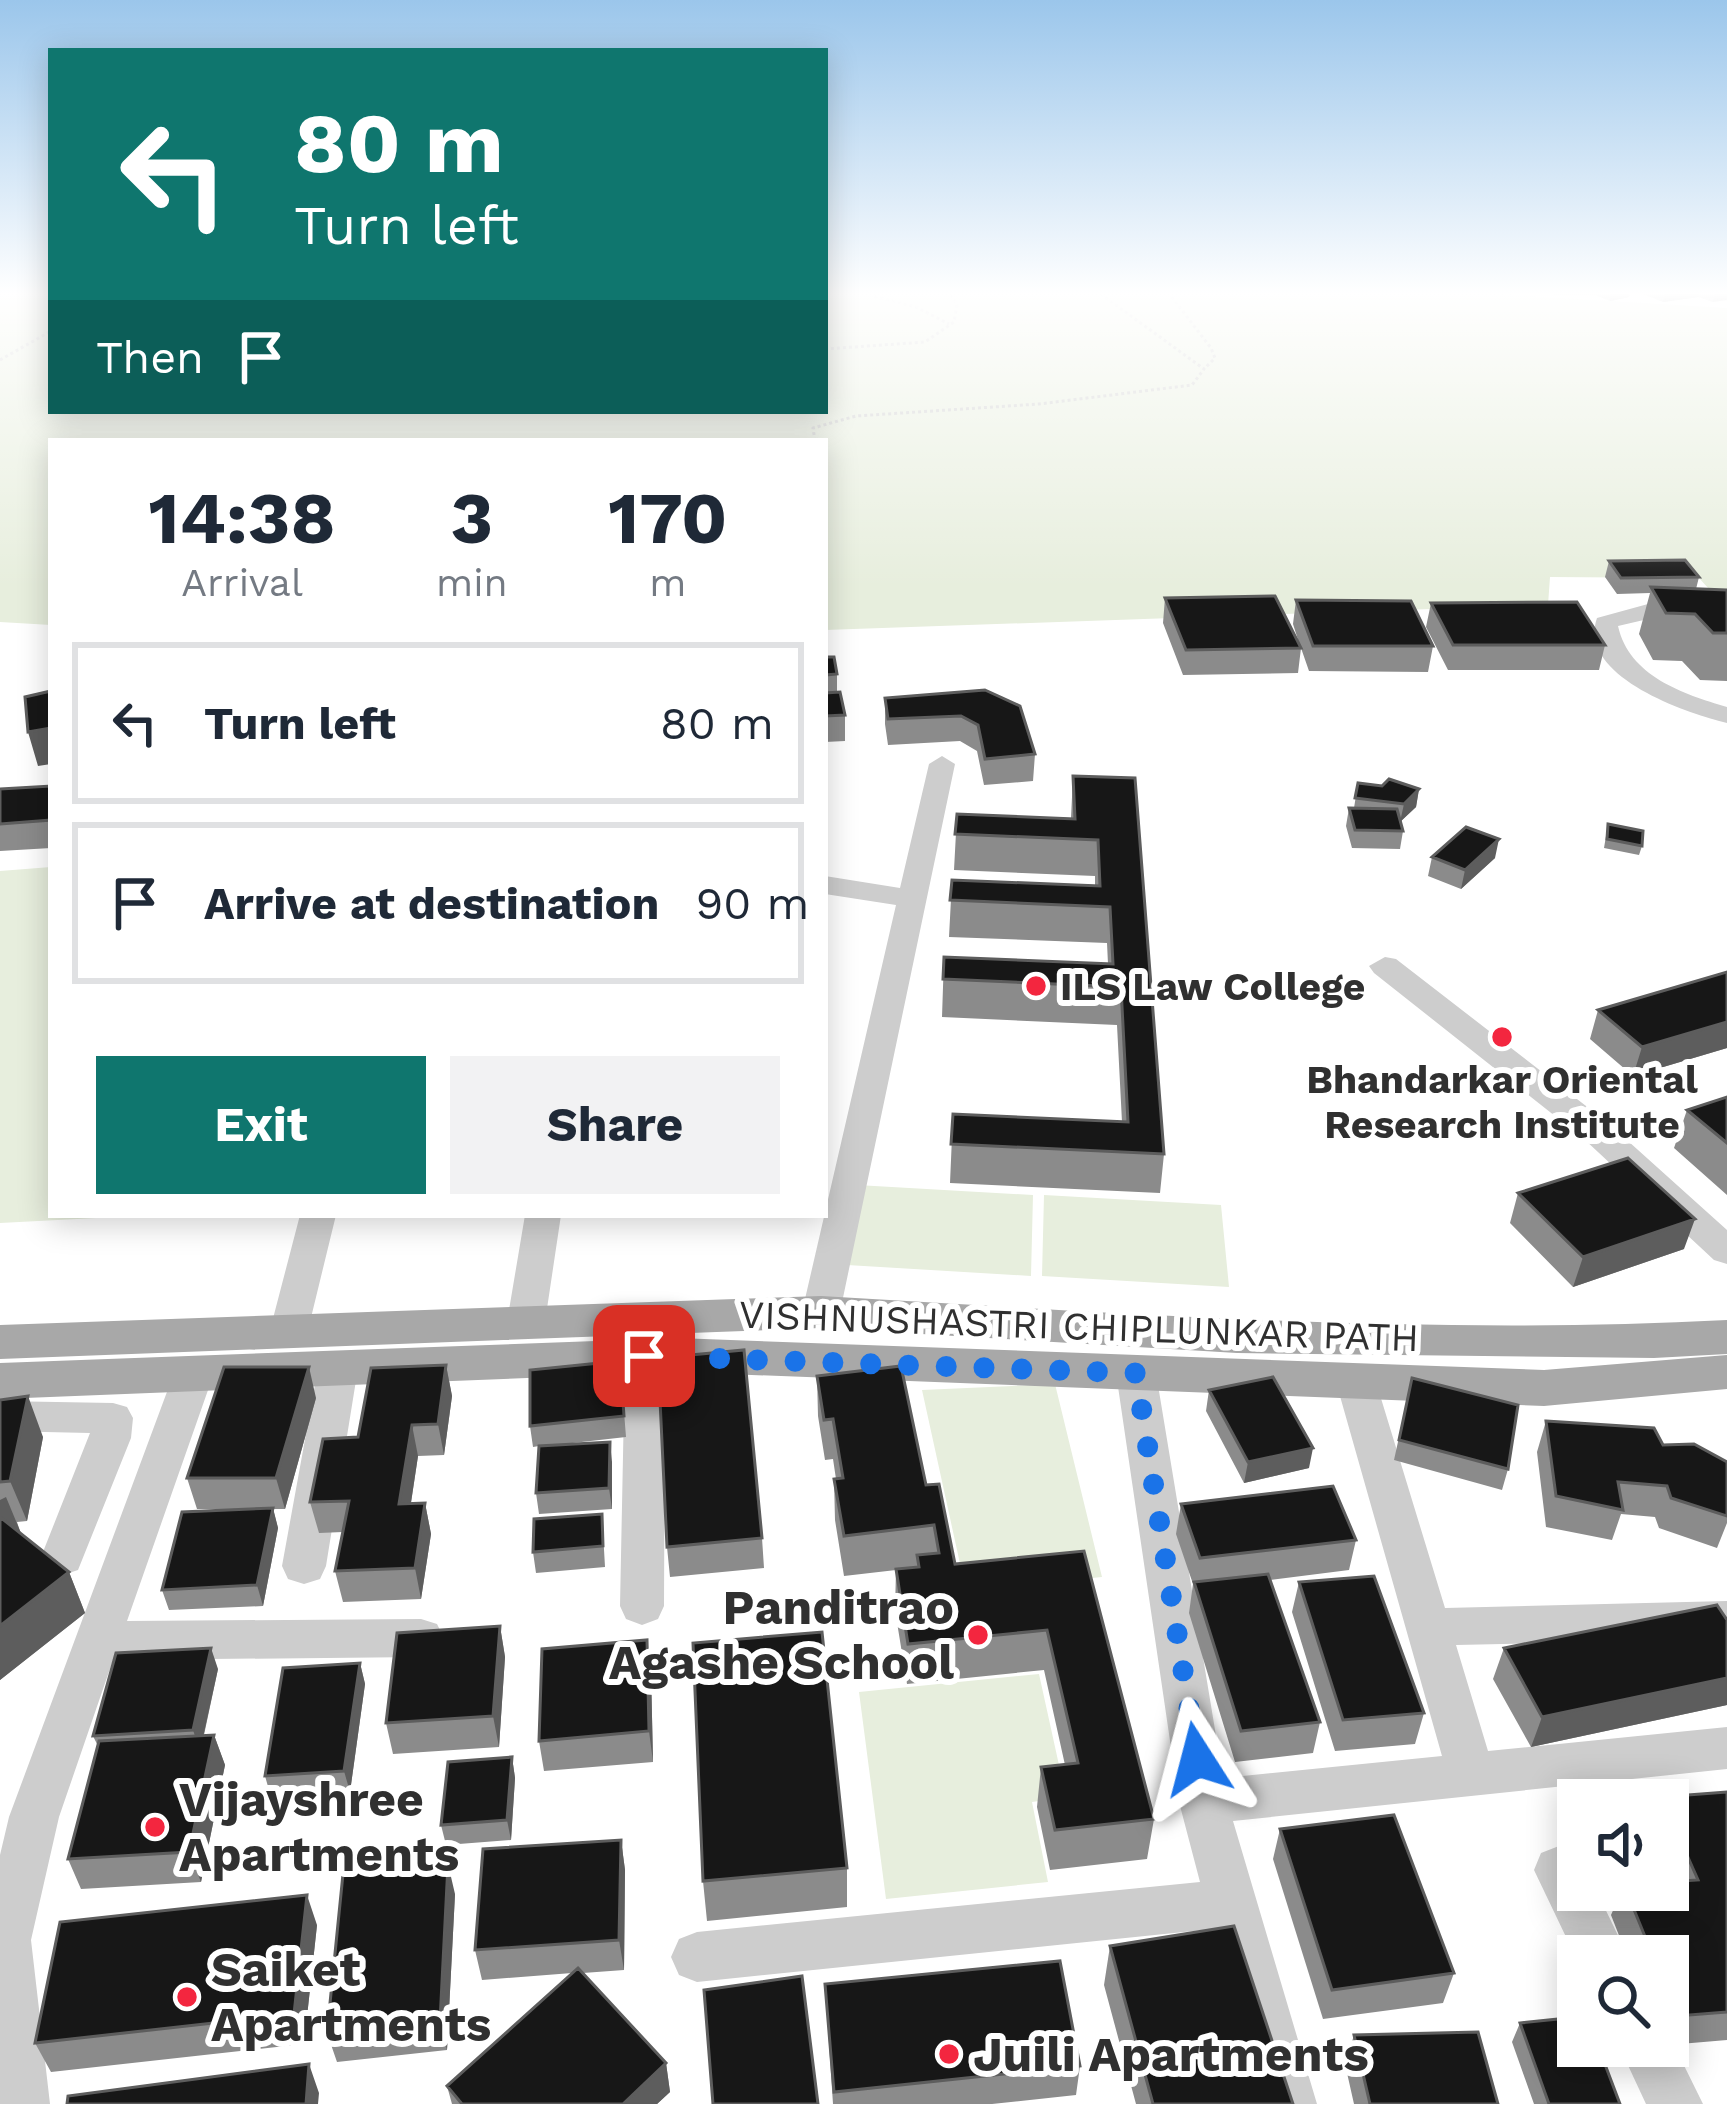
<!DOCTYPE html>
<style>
:root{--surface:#fff;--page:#f2f2f3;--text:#1f2937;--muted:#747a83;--line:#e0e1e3;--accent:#0f766e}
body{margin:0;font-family:"Work Sans",sans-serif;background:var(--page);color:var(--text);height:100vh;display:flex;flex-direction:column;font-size:45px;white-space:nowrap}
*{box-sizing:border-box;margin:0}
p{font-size:39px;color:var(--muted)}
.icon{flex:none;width:66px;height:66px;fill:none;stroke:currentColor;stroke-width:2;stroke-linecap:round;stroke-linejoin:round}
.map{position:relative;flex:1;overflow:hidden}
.details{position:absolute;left:48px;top:438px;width:780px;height:780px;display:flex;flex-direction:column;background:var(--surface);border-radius:0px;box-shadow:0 6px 30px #0003}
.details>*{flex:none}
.guide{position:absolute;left:48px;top:48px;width:780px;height:366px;border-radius:0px;box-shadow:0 6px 30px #0003;background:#0f766e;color:#fff;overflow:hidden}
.tools{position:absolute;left:1557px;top:1779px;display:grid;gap:24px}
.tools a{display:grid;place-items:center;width:132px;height:132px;border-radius:0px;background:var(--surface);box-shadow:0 6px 30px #0003;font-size:60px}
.pin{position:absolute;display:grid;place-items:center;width:102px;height:102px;color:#fff;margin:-51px;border-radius:24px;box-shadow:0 6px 18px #0006}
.me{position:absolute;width:132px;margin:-66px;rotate:351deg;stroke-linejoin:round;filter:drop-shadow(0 0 9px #0008)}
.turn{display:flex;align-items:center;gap:42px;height:252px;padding:0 48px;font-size:54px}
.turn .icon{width:156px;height:156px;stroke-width:2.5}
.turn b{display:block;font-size:84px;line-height:102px}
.then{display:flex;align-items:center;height:114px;padding:0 48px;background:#0003;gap:24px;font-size:45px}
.eta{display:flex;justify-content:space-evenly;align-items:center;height:204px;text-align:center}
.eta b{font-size:72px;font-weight:700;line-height:84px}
.button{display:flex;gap:24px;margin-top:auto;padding:24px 48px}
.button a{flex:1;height:138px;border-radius:0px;background:var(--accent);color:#fff;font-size:48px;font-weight:700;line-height:138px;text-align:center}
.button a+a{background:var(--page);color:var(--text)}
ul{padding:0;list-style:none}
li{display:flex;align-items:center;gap:36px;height:162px;margin:0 24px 18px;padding:0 24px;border:6px solid var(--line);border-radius:0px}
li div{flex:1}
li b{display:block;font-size:45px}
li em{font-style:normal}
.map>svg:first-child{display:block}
.green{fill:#e7eedd}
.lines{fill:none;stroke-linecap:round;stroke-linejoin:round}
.path{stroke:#cdcdcd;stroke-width:3;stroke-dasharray:3 3;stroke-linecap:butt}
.minor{fill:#cdcdcd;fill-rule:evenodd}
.major{fill:#a8a8a8;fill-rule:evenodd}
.wall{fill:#8b8b8b}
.shaded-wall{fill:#5d5d5d}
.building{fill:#171717;stroke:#5d5d5d;stroke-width:3}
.route{stroke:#1a73e8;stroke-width:21;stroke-dasharray:0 37.8}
.poi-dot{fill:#f3263f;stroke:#fff;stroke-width:4.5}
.labels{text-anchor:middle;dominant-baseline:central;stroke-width:12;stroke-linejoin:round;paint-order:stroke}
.poi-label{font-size:39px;font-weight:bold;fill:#303030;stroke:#fff;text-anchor:start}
.street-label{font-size:39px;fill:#303030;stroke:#fff}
.near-poi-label{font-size:48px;font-weight:bold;fill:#303030;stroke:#fff;text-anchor:start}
</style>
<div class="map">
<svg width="1727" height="2104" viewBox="0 0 1727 2104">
<rect width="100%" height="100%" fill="#fff"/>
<path class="green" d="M0,292H51V411H825V292H1464L1727,308V609L1699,578L1550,577L1548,605L825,630V441H51V625L0,622Z
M51,867V1215H154L0,1223V871Z
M857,1185L1033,1195L1031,1276L847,1265Z
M1044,1195L1221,1205L1229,1287L1042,1276Z
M1055,1384L1102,1577L966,1591L922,1390Z
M1039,1674L1066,1797L1032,1802L1048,1882L886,1899L859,1692Z"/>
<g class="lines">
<path class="path" d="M857,292L916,307L949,324
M1168,292L1211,348L1215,358L1204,369
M825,349L925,342L954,322L957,305L949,292
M0,360L51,331
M815,441L813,428L856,416L1039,404L1192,385L1204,369L1098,292"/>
<path class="minor" d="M1648,604L1727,609V623L1648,619L1618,626C1629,676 1683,694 1727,707V723C1686,713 1577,676 1597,618Z
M942,756L955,764L840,1312L835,1322L821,1326L807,1322L802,1312L896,905L825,894V876L900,888L929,764Z
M1385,957L1396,959L1608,1123L1727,1230V1264L1714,1260L1584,1139L1374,973L1369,966Z
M300,1215H336L308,1330L303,1340L289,1344L275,1340L270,1330Z
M525,1215H561L545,1322L540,1332L526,1336L512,1332L507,1322Z
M645,1341L659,1346L665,1356L664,1606L658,1619L642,1625L626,1619L620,1606L625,1356L631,1346Z
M338,1353L352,1358L358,1368L326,1566L320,1579L304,1584L288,1579L282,1566L318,1368L324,1358Z
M194,1358L208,1363L214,1373L127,1621L421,1619L437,1624L444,1638L437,1652L421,1657L113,1660L59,1817L31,1940L50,2104H0V1855L9,1817L174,1373L180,1363Z
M1136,1358L1150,1363L1156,1373L1223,1778L1442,1756L1336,1382L1342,1371L1356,1367L1370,1371L1376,1382L1445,1608L1727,1601V1639L1456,1645L1488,1751L1727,1727V1769L1233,1821L1317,2104H1261L1213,1929L697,1982L679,1975L671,1957L679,1939L697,1932L1200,1882L1179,1802L1116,1373L1122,1363Z
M0,1401L113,1403L127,1407L133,1418L131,1438L78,1570L63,1575L48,1570L41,1557L90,1433L0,1431Z
M1559,1846L1577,1853L1578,1890H1596L1628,1956H1578V1962L1534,1870L1541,1853Z
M1668,2033L1703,2104H1646L1619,2046H1668Z"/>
<path class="major" d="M821,1296C1122,1313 1426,1336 1727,1320V1354L1654,1358L1237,1353L821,1328L0,1359V1325Z
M677,1338L1544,1370L1727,1355V1389L1544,1406L677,1372L0,1399V1363Z"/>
</g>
<path class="wall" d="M1549,292H1630L1629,297L1610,301L1595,295H1555Z
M1638,292H1727L1713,302L1698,297L1663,302Z
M1609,561L1699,577L1696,589L1727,590V681L1700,680L1682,661L1653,660L1639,634L1650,593L1617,594L1605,577Z
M1165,598L1300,646L1293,624L1296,600L1433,646L1428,672L1309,671L1301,648L1298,673L1183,675L1163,623Z
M1431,603L1605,645L1599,670H1448L1426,627Z
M825,657L837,674V692L845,715V741L825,742Z
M985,690L1035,754L1033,781L984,785L977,751L960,741L888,745L885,724V698Z
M1073,776L1135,778L1164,1154L1160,1193L950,1183L953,1114L1122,1122L1117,1025L942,1017L944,957L1108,964L1107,943L949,937L952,880L1095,885V876L954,870L957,814L1071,818Z
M1358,783L1419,789L1416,807L1400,822L1403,831L1400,849L1352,848L1346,826L1349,808H1354Z
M51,786V848L0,851V789Z
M1608,824L1642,846L1639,855L1604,848Z
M1432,857L1495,858L1461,889L1428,876Z
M1727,972V1048L1633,1076L1590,1039L1598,1010Z
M1727,1097V1195L1674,1148L1687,1110Z
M1518,1193L1684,1249L1573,1287L1510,1223Z
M620,1361L626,1437L546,1446L612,1462V1509L539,1514L536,1493L539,1446L533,1447L530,1426Z
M446,1365L452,1396L444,1455L418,1456L411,1503H425L431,1534L421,1599L343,1602L335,1571L343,1532L319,1533L310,1502Z
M817,1376L926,1485L955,1564L1084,1551L1154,1819L1147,1859L1050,1870L1037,1807L1041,1767L1065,1765L1044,1670L907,1684L895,1610L896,1570L844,1576L835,1520L834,1479H836L833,1459L825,1460L818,1416Z
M1412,1378L1508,1469L1502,1490L1394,1460Z
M1209,1390L1309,1468L1244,1483L1206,1411Z
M316,1398L285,1509H273L278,1528L263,1606L169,1610L162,1590L250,1509H197L187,1478Z
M0,1400L43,1437L27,1521L17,1522L21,1534L69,1572L85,1613L0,1680Z
M1546,1421L1727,1462V1523L1717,1548L1659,1528L1655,1517L1621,1514L1612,1540L1546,1527L1537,1452Z
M1181,1504L1356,1540L1349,1570L1270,1580L1320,1722L1313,1753L1235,1762L1189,1613L1193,1584L1176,1534Z
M602,1514L605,1567L536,1573L533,1552Z
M762,1538L764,1568L670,1577L667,1547Z
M1299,1582L1424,1713L1415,1744L1335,1751L1292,1612Z
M1727,1620V1705L1531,1747L1493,1679L1504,1648Z
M500,1626L505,1657L499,1747L393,1754L386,1723Z
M647,1640L651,1671L653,1762L544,1771L539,1741Z
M360,1663L365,1684L350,1792L271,1797L265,1776Z
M218,1669L204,1735H214L225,1765L201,1882L81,1889L68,1859L98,1746L93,1736Z
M512,1757L515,1778L511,1840L446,1845L441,1825Z
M1727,1792V2040L1668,2045V1956H1627L1611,1915L1622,1890H1668L1671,1882L1668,1874V1800H1660L1661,1797Z
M1280,1829L1454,1973L1443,2003L1323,2019L1273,1859Z
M621,1840L625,1870L624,1970L583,1973L666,2063L670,2092L657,2104H452L447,2086L572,1973L482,1980L475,1950Z
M847,1868V1907L707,1921L703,1881Z
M455,1894L447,2050L337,2062L327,2033Z
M317,1925L304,2044L51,2072L35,2043Z
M1110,1946L1293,2104H1136L1104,1985Z
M825,1984L1080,2066L1076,2095L992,2104H833Z
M1520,2023L1620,2104H1534L1512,2042Z
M1354,2035L1498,2104H1354L1345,2064Z"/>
<path class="shaded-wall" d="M1611,292H1630L1629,297L1610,301Z
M1665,292H1700L1698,297L1663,302Z
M1715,292H1727V300L1713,302Z
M51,728V764L38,766L28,732Z
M1419,789L1416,807L1400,822L1404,804Z
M1499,839L1495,858L1461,889L1465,870Z
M1727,1022V1048L1633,1076L1642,1047Z
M1695,1219L1684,1249L1573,1287L1583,1257Z
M446,1365L452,1396L444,1455L438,1424Z
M309,1367L316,1398L285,1509L276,1478Z
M28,1396L43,1437L27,1521L10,1481Z
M412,1425L418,1456L406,1535L399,1504Z
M610,1442L612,1462V1509L609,1488Z
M1313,1448L1309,1468L1244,1483L1248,1462Z
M6,1497L23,1538L0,1536V1500Z
M425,1503L431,1534L421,1599L415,1568Z
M273,1508L278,1528L263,1606L257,1585Z
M69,1572L85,1613L0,1680V1626Z
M500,1626L505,1657L499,1747L493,1716Z
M647,1640L651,1671L653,1762L649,1731Z
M211,1648L218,1669L200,1751L193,1730Z
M360,1663L365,1684L350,1792L344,1771Z
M1727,1678V1705L1531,1747L1542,1717Z
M214,1735L225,1765L201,1882L189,1852Z
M512,1757L515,1778L511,1840L507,1820Z
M621,1840L625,1870L624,1970L619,1940Z
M448,1864L455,1894L447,2050L440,2021Z
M307,1895L317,1925L304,2044L294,2014Z
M666,2063L670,2092L657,2104H623Z
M309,2064L319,2093L318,2104H306Z"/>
<path class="building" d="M1685,560L1699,577L1621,578L1609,561Z
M1651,587L1727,590V633H1713L1695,614L1666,613Z
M1275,596L1301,648L1186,650L1165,598Z
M1296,600L1411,601L1433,646H1313Z
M1577,602L1605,645H1453L1431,603Z
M825,657H834L837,674L825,675Z
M985,690L1020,706L1035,754L985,759L978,725L961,716L888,719L885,698Z
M51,691V728L28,732L25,697Z
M840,692L845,715L825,716V693Z
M1073,776L1135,778L1164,1154L951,1144L953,1114L1128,1122L1121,987L943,979L944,957L1113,964L1110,907L950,900L952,880L1100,886L1098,840L955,834L957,814L1075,819Z
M1389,779L1419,789L1404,804L1355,798L1358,783L1382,786Z
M51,786V820L0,824V789Z
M1349,808L1397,809L1403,831L1355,830Z
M1608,824L1643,831L1642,846L1607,839Z
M1466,827L1499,839L1465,870L1432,857Z
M1727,972V1022L1642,1047L1598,1010Z
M1727,1097V1143L1687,1110Z
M1628,1158L1695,1219L1583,1257L1518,1193Z
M744,1350L762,1538L667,1547L658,1358Z
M620,1361L624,1416L530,1426V1370Z
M446,1365L438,1424L412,1425L399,1504L425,1503L415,1568L335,1571L349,1501L310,1502L323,1439L358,1437L371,1368Z
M901,1366L926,1485L939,1484L955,1564L1084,1551L1154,1819L1055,1830L1041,1767L1078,1763L1047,1630L908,1644L896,1569L919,1567L917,1555L939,1553L934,1525L844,1536L834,1479L843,1478L833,1419L824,1420L817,1376Z
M224,1367H309L276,1478H187Z
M1273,1377L1313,1448L1248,1462L1209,1390Z
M1412,1378L1518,1405L1508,1469L1399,1440Z
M28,1396L10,1481L0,1482V1400Z
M1546,1421L1654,1428L1663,1445L1694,1444L1727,1462V1516L1671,1498L1667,1486L1618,1482L1623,1510L1556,1496Z
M610,1442L609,1488L536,1493L539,1446Z
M1333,1486L1356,1540L1200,1558L1181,1504Z
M273,1508L257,1585L162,1590L182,1512Z
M602,1514L603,1546L533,1552L534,1519Z
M0,1517L69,1572L0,1626Z
M1268,1574L1320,1722L1241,1731L1194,1582Z
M1374,1576L1424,1713L1343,1720L1299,1582Z
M1717,1605L1727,1620V1678L1542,1717L1504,1648Z
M500,1626L493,1716L386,1723L397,1633Z
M822,1632L847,1868L703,1881L693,1643Z
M647,1640L649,1731L539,1741L542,1649Z
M211,1648L193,1730L93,1736L116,1653Z
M360,1663L344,1771L265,1776L283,1668Z
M214,1735L189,1852L68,1859L99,1741Z
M512,1757L507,1820L441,1825L448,1762Z
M1727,1792V2012L1677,2016L1668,1994V1956H1653L1626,1890H1668V1882L1698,1880L1668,1812V1800H1663L1661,1797Z
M1394,1815L1454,1973L1332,1990L1280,1829Z
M621,1840L619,1940L475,1950L483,1849Z
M448,1864L440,2021L327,2033L343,1874Z
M307,1895L294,2014L35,2043L60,1922Z
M1234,1926L1293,2104H1153L1110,1946Z
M1060,1961L1080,2066L834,2092L825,1984Z
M578,1968L666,2063L623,2104H462L447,2086Z
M802,1976L818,2104H713L704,1990Z
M1578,2017V2046H1598L1620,2104H1549L1520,2023Z
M1478,2032L1498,2104H1370L1354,2035Z
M309,2064L306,2104H67L68,2096Z"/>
<linearGradient id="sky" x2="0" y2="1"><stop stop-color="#9bc6eb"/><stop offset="0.5" stop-color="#fff"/><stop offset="1" stop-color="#fff" stop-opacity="0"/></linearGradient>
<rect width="1727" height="587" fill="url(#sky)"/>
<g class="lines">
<path class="route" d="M644,1356L1136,1373L1197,1759"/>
</g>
<g class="poi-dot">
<circle cx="1036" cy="986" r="12"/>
<circle cx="1502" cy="1037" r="12"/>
<circle cx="978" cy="1635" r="12"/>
<circle cx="155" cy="1827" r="12"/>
<circle cx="187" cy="1997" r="12"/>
<circle cx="949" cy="2054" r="12"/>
</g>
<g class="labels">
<g class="poi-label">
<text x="1060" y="986">ILS Law College</text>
<text x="1502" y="1079" text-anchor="middle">Bhandarkar Oriental<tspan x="1502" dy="45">Research Institute</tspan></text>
</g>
<g class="street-label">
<text transform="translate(1079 1326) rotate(2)">VISHNUSHASTRI CHIPLUNKAR PATH</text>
</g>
<g class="near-poi-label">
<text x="954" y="1607" text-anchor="end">Panditrao<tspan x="954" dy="55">Agashe School</tspan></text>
<text x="179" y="1799">Vijayshree<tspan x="179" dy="55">Apartments</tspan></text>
<text x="211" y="1969">Saiket<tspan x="211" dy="55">Apartments</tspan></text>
<text x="973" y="2054">Juili Apartments</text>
</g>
</g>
</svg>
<div class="tools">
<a><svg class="icon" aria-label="sound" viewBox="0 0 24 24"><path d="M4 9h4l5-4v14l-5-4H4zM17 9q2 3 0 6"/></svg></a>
<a><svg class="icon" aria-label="search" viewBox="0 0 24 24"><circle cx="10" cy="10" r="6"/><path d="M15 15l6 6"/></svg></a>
</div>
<div class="pin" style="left:644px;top:1356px;background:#d93025"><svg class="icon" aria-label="arrive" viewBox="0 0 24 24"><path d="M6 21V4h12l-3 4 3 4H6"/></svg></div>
<svg class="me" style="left:1197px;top:1759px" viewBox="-20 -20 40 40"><path d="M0-17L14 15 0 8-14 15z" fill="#1a73e8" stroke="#fff" stroke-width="4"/></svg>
<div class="guide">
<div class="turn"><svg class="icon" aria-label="left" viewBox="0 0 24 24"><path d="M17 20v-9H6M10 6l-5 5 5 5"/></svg><div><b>80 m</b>Turn left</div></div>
<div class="then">Then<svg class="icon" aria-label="arrive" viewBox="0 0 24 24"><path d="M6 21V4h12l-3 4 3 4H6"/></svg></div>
</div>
<section class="details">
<div class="eta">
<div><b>14:38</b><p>Arrival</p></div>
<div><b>3</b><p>min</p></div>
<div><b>170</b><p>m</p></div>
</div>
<ul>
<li><svg class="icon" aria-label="left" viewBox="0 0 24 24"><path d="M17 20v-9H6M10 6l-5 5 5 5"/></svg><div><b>Turn left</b></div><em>80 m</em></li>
<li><svg class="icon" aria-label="arrive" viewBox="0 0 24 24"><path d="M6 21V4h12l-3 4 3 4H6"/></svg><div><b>Arrive at destination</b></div><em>90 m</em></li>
</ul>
<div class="button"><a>Exit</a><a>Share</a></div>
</section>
</div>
